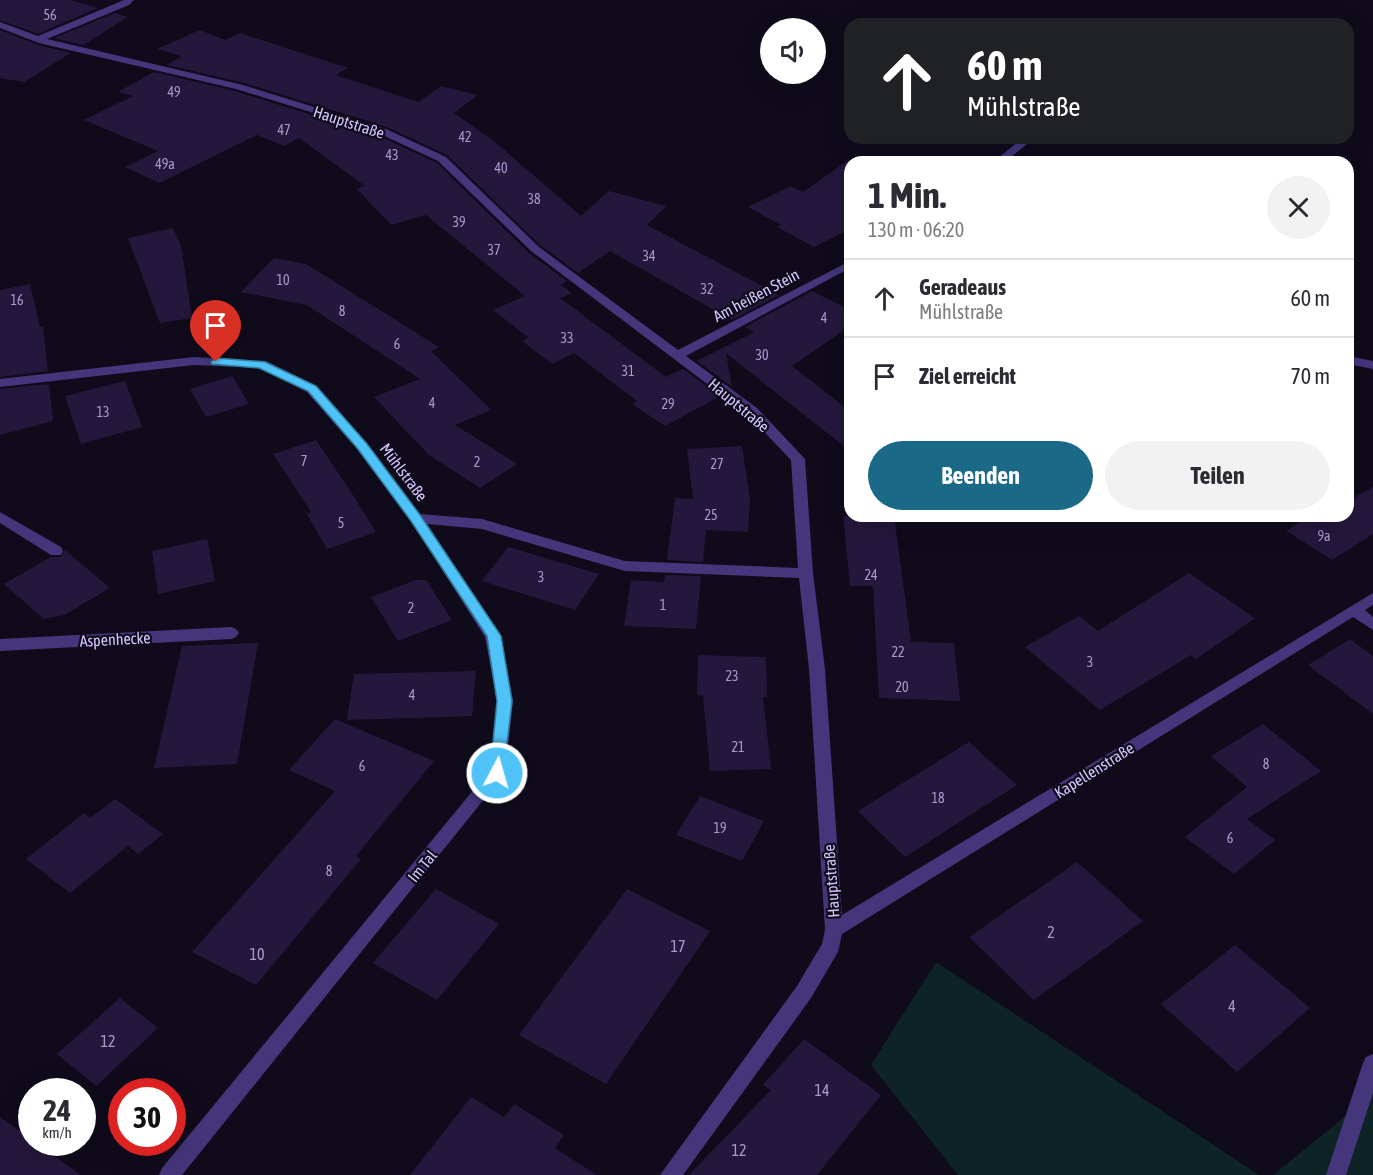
<!DOCTYPE html>
<html lang="de">
<meta charset="utf-8">
<style>
:root{--surface:#fff;--page:#f2f2f3;--text:#2b2b33;--muted:#7c7c81;--line:#e1e1e2;--accent:#196987}
body{margin:0;font-family:"Asap Condensed",sans-serif;background:var(--page);color:var(--text);height:100vh;display:flex;flex-direction:column;font-size:22px;white-space:nowrap}
*{box-sizing:border-box;margin:0}
p{font-size:20px;color:var(--muted)}
.icon{flex:none;width:33px;height:33px;fill:none;stroke:currentColor;stroke-width:2;stroke-linecap:round;stroke-linejoin:round}
.map{position:relative;flex:1;overflow:hidden}
.details{position:absolute;left:844px;top:156px;width:510px;height:366px;display:flex;flex-direction:column;background:var(--surface);border-radius:18px;box-shadow:0 6px 24px #0002}
.details>*{flex:none}
.top-card{position:absolute;left:844px;top:18px;width:510px;height:126px;border-radius:18px;box-shadow:0 6px 24px #0002;background:#202124;color:#fff;overflow:hidden}
.tools{position:absolute;left:760px;top:18px;display:grid;gap:12px}
.tools a{display:grid;place-items:center;width:66px;height:66px;border-radius:50%;background:var(--surface);box-shadow:0 6px 24px #0002;font-size:30px}
.speed{position:absolute;left:18px;top:1078px;display:flex;gap:12px;font-size:30px;font-weight:700;text-align:center}
.speed>*{display:grid;place-content:center;width:78px;height:78px;border-radius:50%;background:var(--surface);box-shadow:0 6px 24px #0002;line-height:1}
.speed small{font-size:15px;font-weight:400}
.speed .limit{border:9px solid #d22;background:#fff;color:#111}
.pin{position:absolute;display:grid;place-items:center;width:51px;height:51px;color:#fff;margin:-62px -26px;border-radius:50% 50% 50% 0;rotate:-45deg;box-shadow:0 0 6px #0007}
.pin .icon{rotate:45deg}
.me{position:absolute;width:66px;margin:-33px;rotate:6deg;stroke-linejoin:round;filter:drop-shadow(0 0 4px #0008)}
.turn{display:flex;align-items:center;gap:21px;height:126px;padding:0 24px;font-size:27px}
.turn .icon{width:78px;height:78px;stroke-width:2.5}
.turn b{display:block;font-size:42px;line-height:51px}
.round{display:grid;place-items:center;flex:none;width:63px;height:63px;border-radius:32px;background:var(--page)}
.summary{display:flex;align-items:center;justify-content:space-between;height:102px;padding:0 24px}
h1{font-size:36px;font-weight:700;line-height:45px}
.cta{display:flex;gap:12px;margin-top:auto;padding:12px 24px}
.cta a{flex:1;height:69px;border-radius:36px;background:var(--accent);color:#fff;font-size:24px;font-weight:700;line-height:69px;text-align:center}
.cta a+a{background:var(--page);color:var(--text)}
ul{padding:0;list-style:none}
li{display:flex;align-items:center;gap:18px;height:78px;padding:0 24px;border-top:2px solid var(--line)}
li div{flex:1}
li b{display:block;font-size:22px}
li em{font-style:normal}
.map>svg:first-child{display:block}
.green{fill:#0e2325}
.building{fill:#24173c}
.lines{fill:none;stroke-linecap:round;stroke-linejoin:round}
.minor{fill:#43367a;fill-rule:evenodd}
.route{fill:#4fc3f7;stroke:#337fa1;stroke-width:1.5}
.labels{text-anchor:middle;dominant-baseline:central;stroke-width:4.5;stroke-linejoin:round;paint-order:stroke}
.number-label{font-size:14px;fill:#a99ace}
.street-label{font-size:16px;fill:#d5c6ff;stroke:#100b1b}
.near-number-label{font-size:16px;fill:#a99ace}
</style>
<div class="map">
<svg width="1373" height="1175" viewBox="0 0 1373 1175">
<rect width="100%" height="100%" fill="#100b1b"/>
<path class="green" d="M936,962L1259,1175H958L871,1065Z
M1373,1094V1175H1273Z"/>
<path class="building" d="M0,0H70L98,8L38,34L0,20Z
M115,13L128,17L83,45L54,38Z
M0,30L38,45L71,53L24,82L0,78Z
M200,30L225,40L240,33L348,68L336,75L418,102L441,86L478,95L454,113L495,142L581,216L609,191L666,206L647,225L779,295L732,320L610,251L578,273L540,245L447,155L387,127L244,83L167,65L182,56L157,49Z
M154,72L235,91L377,135L437,163L529,253L567,281L561,285L572,293L560,298L666,377L683,369L720,396L665,426L632,404L637,401L574,353L552,364L522,341L529,338L493,310L525,296L426,215L391,225L357,189L365,186L299,138L284,146L257,135L159,183L125,167L158,151L84,120L133,96L118,92Z
M850,159V229L814,247L777,227L781,225L748,207L791,186L803,192Z
M173,228L181,246L192,318L160,323L128,238Z
M274,258L306,264L439,347L431,351L491,410L455,425L517,464L480,488L429,455L374,397L420,379L307,305L241,292Z
M30,284L40,327H43L48,371L0,377V290Z
M812,291L850,310V326L792,366L850,411V451L726,353L732,387L697,361L755,332L745,327Z
M232,376L249,404L206,417L190,389Z
M125,381L142,427L81,444L65,396Z
M49,384L53,421L0,435V389Z
M316,440L351,492L376,532L327,549L307,514L311,512L273,454Z
M742,446L750,499L748,532L706,530L703,562L667,560L675,498L693,499L687,449Z
M1373,487V534L1332,560L1286,531L1309,516H1348V501Z
M843,516H894L911,642L954,643L960,701L879,698L873,586H850Z
M207,539L215,581L158,594L152,551Z
M508,547L599,574L575,610L482,581Z
M65,550L110,588L64,615L44,619L4,584L51,557H61Z
M1189,573L1255,618L1196,659L1191,655L1100,710L1025,647L1079,616L1098,631Z
M665,575L701,576L696,629L624,626L631,580L664,582Z
M416,580H426L452,620L398,641L371,597Z
M1350,639L1373,656V714L1308,665Z
M258,643L237,764L154,768L182,646Z
M698,655L766,657L767,697H763L771,769L710,771L703,696L697,695Z
M476,671L472,716L347,720L354,674Z
M335,719L434,761L356,856L361,859L256,985L192,952L335,791L289,770Z
M1263,724L1321,771L1247,819L1275,840L1234,874L1185,837L1247,787L1211,756Z
M969,742L1017,785L905,857L858,811Z
M700,796L764,821L742,861L676,835Z
M115,799L163,834L138,854L128,846L70,893L26,859L84,813L90,818Z
M1077,862L1143,921L1034,1000L969,937Z
M436,889L499,924L437,1000L373,963Z
M627,889L710,931L606,1084L519,1035Z
M1235,945L1310,1008L1237,1072L1161,1004Z
M120,998L158,1028L96,1086L57,1054Z
M804,1039L881,1095L817,1175H689L771,1090L763,1085Z
M471,1097L504,1117L514,1104L564,1135L555,1148L597,1175H410Z
M0,1117L32,1140V1143H36L81,1175H0Z"/>
<g class="lines">
<path class="minor" d="M124,0H134L129,5L47,39L243,85L386,129L446,157L539,247L678,350L850,261V268L686,356L757,408L805,459L813,573L825,669L842,915L1373,593V605L1365,610L1373,617V630L1353,617L842,934L838,952L811,998L683,1175H660L797,986L822,944L825,930L809,669L799,578L625,571L482,529L427,524L501,636L513,701L505,773L182,1175H159L162,1168L489,771L497,701L485,637L411,521L357,449L307,392L259,368L194,365L0,387V379L194,357L266,361L317,386L367,443L420,514L482,519L625,561L798,568L791,460L747,414L531,251L438,161L378,133L236,89L39,43L0,28V22L38,36Z
M1023,138L1033,139L1005,162H993Z
M1348,356L1373,361V369L1348,364Z
M0,512L61,547L63,551L61,555H51L0,523Z
M231,627L236,629L239,633L236,637L231,639L0,651V639Z
M1373,1054V1093L1346,1175H1326L1363,1063L1366,1057Z"/>
</g>
<path class="route" d="M216,358L265,362L316,386L367,444L420,515L501,636L512,701L503,777H492L490,773L497,701L487,636L411,521L358,449L308,391L259,368L212,364L211,362Z"/>
<g class="labels">
<g class="number-label">
<text x="50" y="15">56</text>
<text x="174" y="92">49</text>
<text x="284" y="130">47</text>
<text x="465" y="137">42</text>
<text x="392" y="155">43</text>
<text x="165" y="164">49a</text>
<text x="501" y="168">40</text>
<text x="534" y="199">38</text>
<text x="459" y="222">39</text>
<text x="494" y="250">37</text>
<text x="649" y="256">34</text>
<text x="283" y="280">10</text>
<text x="707" y="289">32</text>
<text x="17" y="300">16</text>
<text x="342" y="311">8</text>
<text x="824" y="318">4</text>
<text x="567" y="338">33</text>
<text x="397" y="344">6</text>
<text x="762" y="355">30</text>
<text x="628" y="371">31</text>
<text x="432" y="403">4</text>
<text x="668" y="404">29</text>
<text x="103" y="412">13</text>
<text x="304" y="461">7</text>
<text x="477" y="462">2</text>
<text x="717" y="464">27</text>
<text x="711" y="515">25</text>
<text x="341" y="523">5</text>
<text x="1324" y="536">9a</text>
<text x="871" y="575">24</text>
<text x="541" y="577">3</text>
<text x="663" y="605">1</text>
<text x="411" y="608">2</text>
<text x="898" y="652">22</text>
<text x="1090" y="662">3</text>
<text x="732" y="676">23</text>
<text x="902" y="687">20</text>
<text x="412" y="695">4</text>
<text x="738" y="747">21</text>
<text x="1266" y="764">8</text>
<text x="362" y="766">6</text>
<text x="938" y="798">18</text>
<text x="720" y="828">19</text>
<text x="1230" y="838">6</text>
<text x="329" y="871">8</text>
</g>
<g class="street-label">
<text transform="translate(349 122) rotate(18)">Hauptstraße</text>
<text transform="translate(756 295) rotate(-28)">Am heißen Stein</text>
<text transform="translate(739 405) rotate(40)">Hauptstraße</text>
<text transform="translate(404 472) rotate(53)">Mühlstraße</text>
<text transform="translate(115 639) rotate(-3)">Aspenhecke</text>
<text transform="translate(1094 770) rotate(-32)">Kapellenstraße</text>
<text transform="translate(422 866) rotate(-51)">Im Tal</text>
<text transform="translate(831 881) rotate(-94)">Hauptstraße</text>
</g>
<g class="near-number-label">
<text x="1051" y="932">2</text>
<text x="678" y="946">17</text>
<text x="257" y="954">10</text>
<text x="1232" y="1006">4</text>
<text x="108" y="1041">12</text>
<text x="822" y="1090">14</text>
<text x="739" y="1150">12</text>
</g>
</g>
</svg>
<div class="tools">
<a><svg class="icon" aria-label="sound" viewBox="0 0 24 24"><path d="M4 9h4l5-4v14l-5-4H4zM17 9q2 3 0 6"/></svg></a>
</div>
<div class="speed"><div>24<small>km/h</small></div><div class="limit">30</div></div>
<div class="pin" style="left:216px;top:362px;background:#d93025"><svg class="icon" aria-label="arrive" viewBox="0 0 24 24"><path d="M6 21V4h12l-3 4 3 4H6"/></svg></div>
<svg class="me" style="left:497px;top:773px" viewBox="-20 -20 40 40"><circle r="17" fill="#4fc3f7" stroke="#fff" stroke-width="3"/><path d="M0-11L8 9 0 5-8 9z" fill="#fff"/></svg>
<div class="top-card">
<div class="turn"><svg class="icon" aria-label="ahead" viewBox="0 0 24 24"><path d="M12 20V5M6 11l6-6 6 6"/></svg><div><b>60 m</b>Mühlstraße</div></div>
</div>
<section class="details">
<div class="summary"><div><h1>1 Min.</h1><p>130 m · 06:20</p></div><a class="round"><svg class="icon" aria-label="close" viewBox="0 0 24 24"><path d="M6 6l12 12M18 6L6 18"/></svg></a></div>
<ul>
<li><svg class="icon" aria-label="ahead" viewBox="0 0 24 24"><path d="M12 20V5M6 11l6-6 6 6"/></svg><div><b>Geradeaus</b><p>Mühlstraße</p></div><em>60 m</em></li>
<li><svg class="icon" aria-label="arrive" viewBox="0 0 24 24"><path d="M6 21V4h12l-3 4 3 4H6"/></svg><div><b>Ziel erreicht</b></div><em>70 m</em></li>
</ul>
<div class="cta"><a>Beenden</a><a>Teilen</a></div>
</section>
</div>
